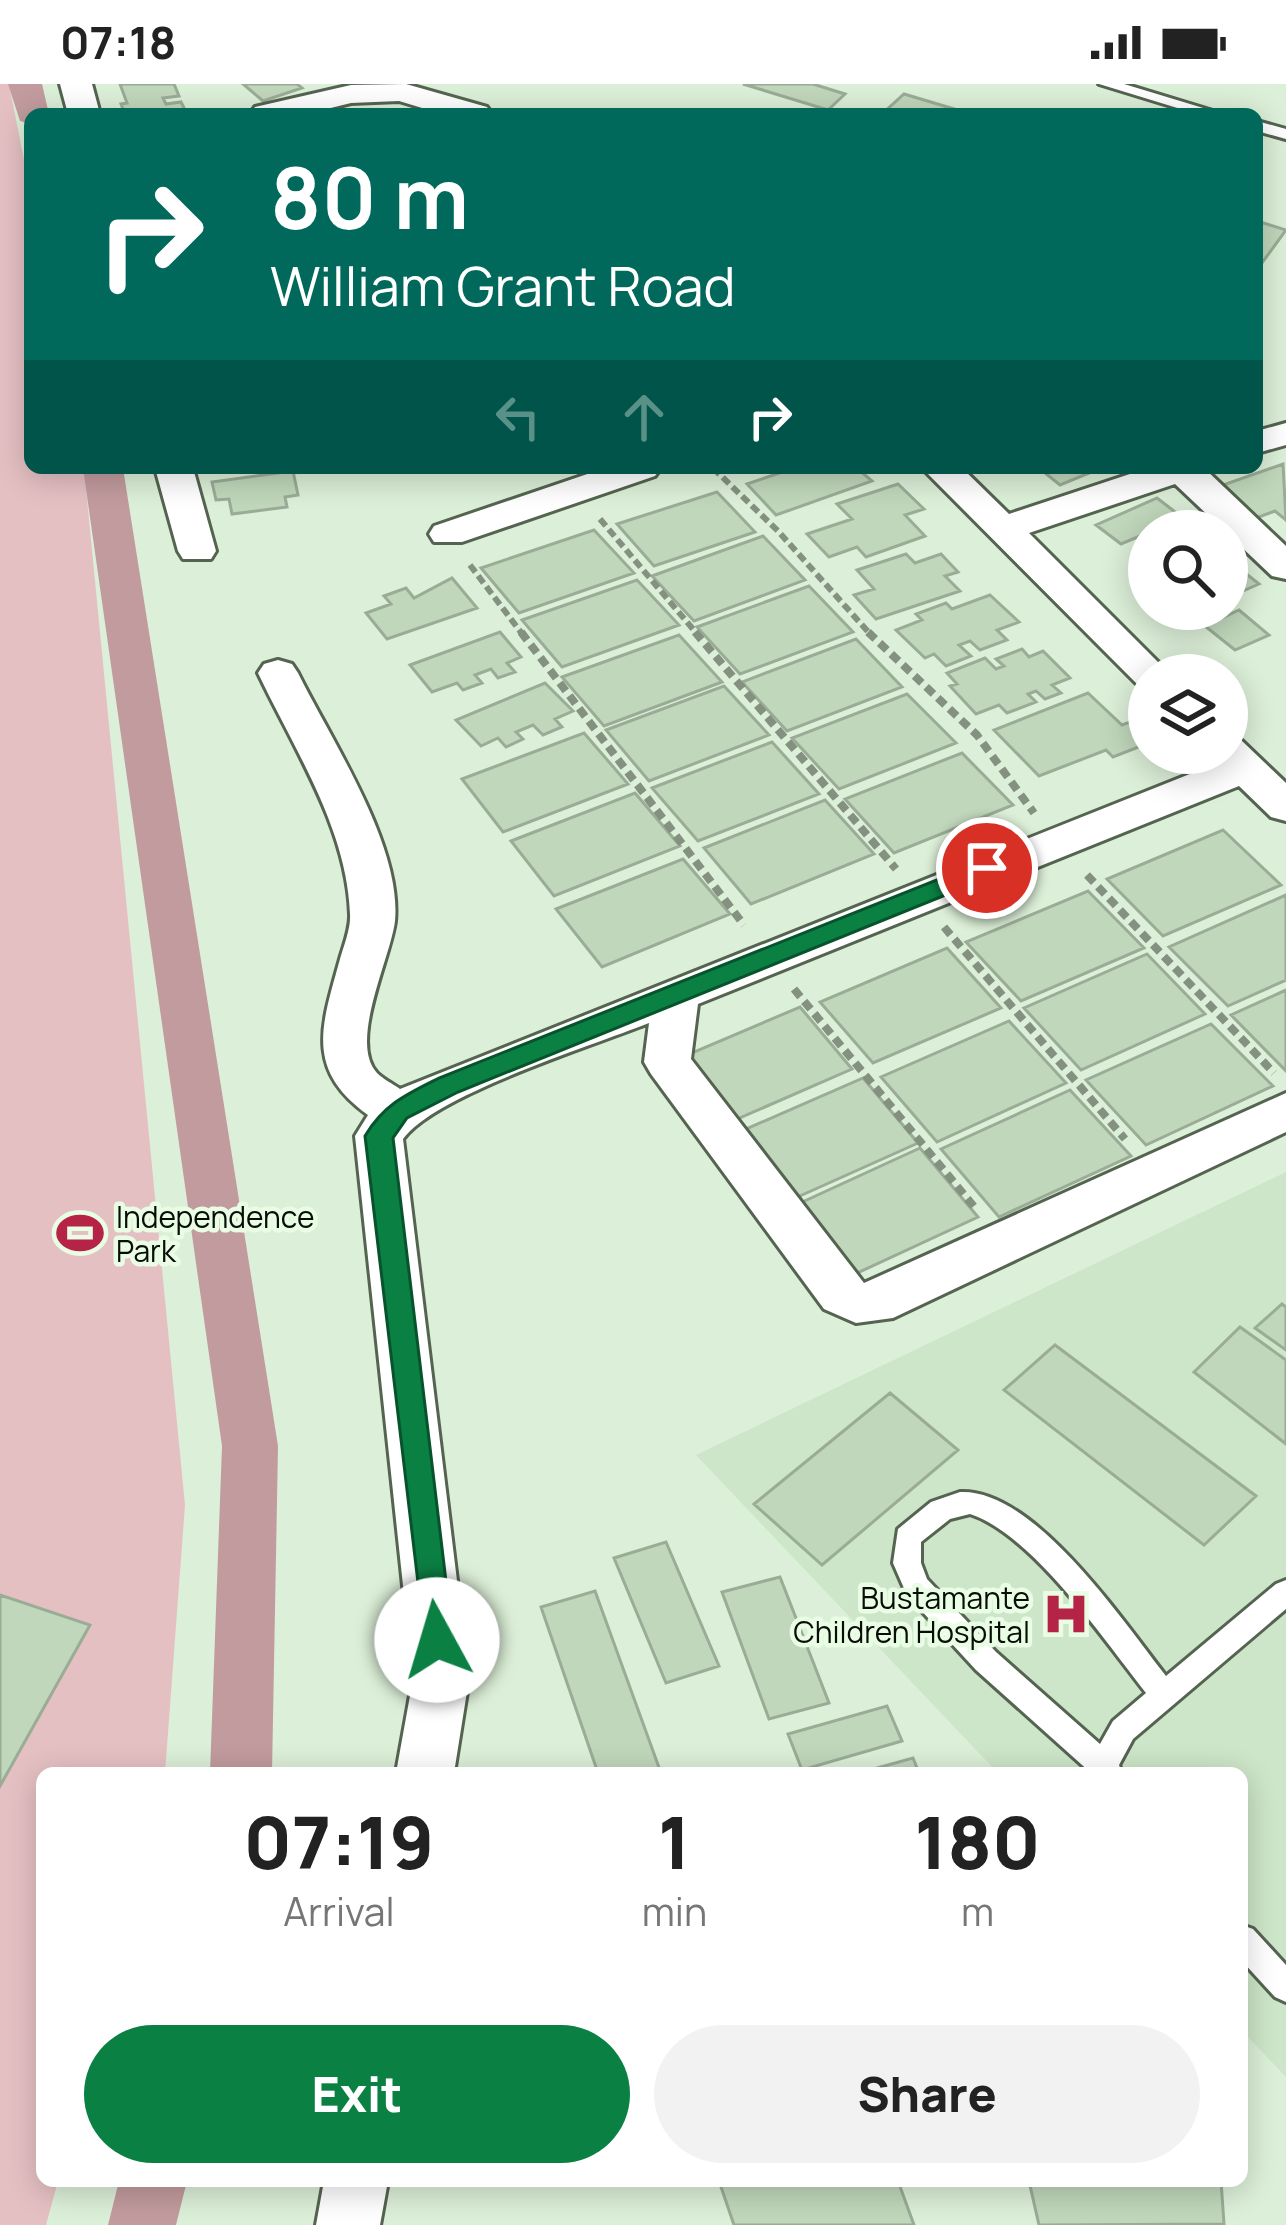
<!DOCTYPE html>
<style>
:root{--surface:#fff;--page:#f2f2f2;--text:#222;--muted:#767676;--accent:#0b8043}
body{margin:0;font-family:Manrope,sans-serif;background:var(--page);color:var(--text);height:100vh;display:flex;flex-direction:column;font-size:45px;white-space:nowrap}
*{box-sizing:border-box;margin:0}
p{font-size:39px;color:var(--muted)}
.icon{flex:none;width:66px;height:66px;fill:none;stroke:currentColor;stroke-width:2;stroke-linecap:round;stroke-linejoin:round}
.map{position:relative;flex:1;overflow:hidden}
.side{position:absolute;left:36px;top:1683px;width:1212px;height:420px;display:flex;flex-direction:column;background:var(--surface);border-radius:18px;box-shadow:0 6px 30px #0003}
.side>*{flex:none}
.guide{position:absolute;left:24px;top:24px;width:1239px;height:366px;border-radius:18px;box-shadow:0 6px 30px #0003;background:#00695c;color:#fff;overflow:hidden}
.tools{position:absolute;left:1128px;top:426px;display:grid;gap:24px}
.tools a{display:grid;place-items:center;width:120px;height:120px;border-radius:50%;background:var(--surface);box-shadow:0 6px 30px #0003;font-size:60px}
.pin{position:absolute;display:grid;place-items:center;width:102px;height:102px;color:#fff;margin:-51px;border:6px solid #fff;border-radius:50%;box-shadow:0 3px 12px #0007}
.me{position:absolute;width:132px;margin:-66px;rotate:354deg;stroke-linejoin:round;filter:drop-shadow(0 0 9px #0008)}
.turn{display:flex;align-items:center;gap:42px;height:252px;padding:0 48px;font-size:54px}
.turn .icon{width:156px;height:156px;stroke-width:2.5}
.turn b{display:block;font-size:84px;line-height:102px}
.lanes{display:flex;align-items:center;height:114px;padding:0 48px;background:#0003;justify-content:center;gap:60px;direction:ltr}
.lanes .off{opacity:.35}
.eta{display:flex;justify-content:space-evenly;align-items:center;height:204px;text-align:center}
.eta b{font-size:72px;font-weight:800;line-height:84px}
.action{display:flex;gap:24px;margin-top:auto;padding:24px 48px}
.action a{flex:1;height:138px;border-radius:72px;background:var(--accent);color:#fff;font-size:48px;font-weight:800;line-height:138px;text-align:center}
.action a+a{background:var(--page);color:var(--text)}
.status{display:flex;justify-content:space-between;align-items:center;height:84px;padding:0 60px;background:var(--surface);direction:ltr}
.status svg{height:33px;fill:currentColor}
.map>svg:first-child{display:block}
.built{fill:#cde5c8}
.green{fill:#e5c0c3}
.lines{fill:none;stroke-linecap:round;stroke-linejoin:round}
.canal{fill:#c29b9e;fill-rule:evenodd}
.building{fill:#c0d7bb;stroke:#9aac96;stroke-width:3}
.lane-casing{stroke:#546450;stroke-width:6}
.street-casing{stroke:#546450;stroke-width:6}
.path-far1{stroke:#849181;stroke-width:6;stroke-dasharray:9 4.5;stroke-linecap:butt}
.path{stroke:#849181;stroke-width:8;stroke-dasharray:10 6;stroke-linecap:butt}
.lane{fill:#fff;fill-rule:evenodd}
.street{fill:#fff;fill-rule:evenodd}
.route{fill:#0b8043;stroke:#07532c;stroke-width:3}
.labels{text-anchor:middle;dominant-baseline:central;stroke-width:9;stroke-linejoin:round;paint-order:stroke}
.poi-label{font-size:30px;fill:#080e07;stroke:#e9fde5;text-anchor:start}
</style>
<div class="status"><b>07:18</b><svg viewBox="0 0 49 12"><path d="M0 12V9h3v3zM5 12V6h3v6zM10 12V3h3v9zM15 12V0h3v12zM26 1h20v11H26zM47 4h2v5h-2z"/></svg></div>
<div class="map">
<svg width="1286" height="2141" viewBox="0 0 1286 2141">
<rect width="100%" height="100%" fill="#dcefd8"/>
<path class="built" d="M1286,1088V1993L1242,1947V1689H998L696,1371Z"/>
<path class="green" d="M0,0H9L30,106V384H84L185,1421L165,1689H42V2097H58L46,2141H0Z"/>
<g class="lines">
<path class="canal" d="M8,0H42L49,30H30V40L20,37Z
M83,384H123L278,1362L272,1689H210L222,1362Z
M119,2097H187L176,2141H108Z"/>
</g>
<path class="building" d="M120,0H174L179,12L163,14L166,20L181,18L187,30H125L121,20L127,19Z
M243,0H297L302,4L263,17Z
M743,0H813L845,10L828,26Z
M904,10L971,30H882Z
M1257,137L1286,146L1259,183H1257Z
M1283,380L1286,436L1275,427L1256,434L1220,402Z
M794,384H857L872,397L776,431L747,400Z
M1039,384H1101L1060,401Z
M293,387L298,411L285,413L287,423L232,430L229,415L216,416L212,398Z
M898,400L924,425L905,431L925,452L866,473L857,463L829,473L807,450L852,435L837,420Z
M717,408L755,448L654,482L617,440Z
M1157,414L1183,434L1121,460L1096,441Z
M594,446L634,489L519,529L481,484Z
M763,452L805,496L694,537L652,492Z
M906,470L915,479L941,470L958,488L945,492L960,507L876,535L854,511L874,505L857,486Z
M1235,481L1259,500L1227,514V485Z
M452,494L477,524L387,555L366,529L391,520L384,512L406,504L414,514Z
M637,496L679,541L562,583L522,536Z
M809,502L853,548L740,590L697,543Z
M990,511L1019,538L997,546L1007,556L980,566L970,557L959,561L971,572L946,582L934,570L925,574L896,546L922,536L916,530L946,519L952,525Z
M1239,526L1269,551L1235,566L1205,542Z
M500,548L521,573L507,579L515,588L498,594L491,585L475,591L482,599L463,606L457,599L432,608L410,581Z
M679,551L722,598L604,642L562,593Z
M856,555L902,603L787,647L742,598Z
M1022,565L1029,573L1043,567L1070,594L1052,601L1061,609L1045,615L1036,607L1028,610L1036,618L1007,629L999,621L976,630L950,602L957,600L947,589L985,574L996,585L1004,582L996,575Z
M545,599L573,627L555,635L562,643L543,651L533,641L516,648L523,655L506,663L498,654L481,662L456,636Z
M724,602L769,651L649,697L606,646Z
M1088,609L1122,641L1130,638L1149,659L1113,673L1106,666L1039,692L994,646Z
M907,610L956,659L839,705L792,654Z
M584,649L628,700L503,748L462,695Z
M772,658L819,710L698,757L652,704Z
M962,669L1013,721L894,769L845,715Z
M635,709L680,762L554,812L511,757Z
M825,716L874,770L751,820L704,764Z
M1223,746L1281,801L1163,852L1107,795Z
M683,775L730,830L602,883L556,825Z
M1088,807L1144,864L1021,917L966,858Z
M1286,811V896L1228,922L1169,863Z
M947,864L1001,924L873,979L820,918Z
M1147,870L1205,930L1081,986L1024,924Z
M1286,906V987L1231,931Z
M800,923L852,985L719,1043L668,979Z
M1009,937L1066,999L937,1058L881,993Z
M1211,940L1273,1002L1146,1061L1086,996Z
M863,994L918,1059L782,1120L730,1052Z
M1070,1006L1131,1072L999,1133L941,1065Z
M920,1064L978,1133L840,1197L785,1126Z
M1282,1220L1286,1223V1266L1255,1244Z
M1240,1243L1286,1276V1360L1194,1288Z
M1055,1261L1256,1412L1204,1461L1004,1306Z
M890,1309L958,1366L822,1481L754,1420Z
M666,1458L719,1582L666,1599L614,1474Z
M780,1493L829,1619L769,1635L722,1508Z
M595,1507L661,1689H598L541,1523Z
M0,1511L90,1541L0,1702Z
M887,1622L902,1657L802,1686L788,1650Z
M913,1674L919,1689H859Z
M719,2097H898L914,2141H734Z
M1029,2097H1221L1224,2140L1039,2141Z"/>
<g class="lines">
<defs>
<path id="lane" d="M1099,0H1124L1223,30H1197Z
M1257,37L1286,45V55L1257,47Z
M960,1408C1034,1404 1124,1539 1166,1592L1276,1500L1286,1496V1525L1133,1655L1119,1681L1122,1689H1091L976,1586L907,1511L893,1479L898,1445L931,1418ZM970,1430C1032,1450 1105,1557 1146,1609L1113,1637L1100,1660L996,1568L927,1495L921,1479V1458L950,1435Z
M1242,1841L1253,1845L1286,1881V1918L1275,1913L1242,1877Z"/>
<path id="street" d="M60,0H92L100,30H68Z
M406,0L487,23L492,30H442L399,17L351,19L306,30H250L255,23L351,1Z
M1286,339V361L1257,369V347Z
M155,384H193L216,467L211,475H183L178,467Z
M605,384H661L655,392L462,458H434L429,450L434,442Z
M922,384H962L1009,430L1148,384H1204L1286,462V495L1272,492L1175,400L1029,449L1171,591H1149V604L1137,600Z
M278,576L292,580L298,589C331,656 402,761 395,837C391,873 348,958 377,989C383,995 393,1000 400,1005L1215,680L1207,669H1227V653L1242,657L1286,699V737L1271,733L1239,702L698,920L691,975L864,1199L1286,1009V1048L893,1234L856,1239L824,1225L651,990L644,978L649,939C594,961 434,1011 403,1055L469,1595L454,1689H396L413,1595L355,1052L368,1031C304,985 322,941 340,875C344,861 351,844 350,830C347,744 294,665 258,589L264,580Z
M324,2097H388L380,2141H316Z"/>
</defs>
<use href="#lane" class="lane-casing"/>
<use href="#street" class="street-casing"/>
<path class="path-far1" d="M713,384L778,447L871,551
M600,435L698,551
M470,481L523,551"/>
<path class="path" d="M521,548L744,841
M695,548L896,785
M868,548L977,651L1034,729
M1087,791L1274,989
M944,843L1125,1055
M794,905L976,1125"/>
<use href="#lane" class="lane"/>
<use href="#street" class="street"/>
</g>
<path class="route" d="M987,776L999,784L995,791L458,1008L407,1034L393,1054L453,1556L448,1566L437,1570L426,1566L365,1052C384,1020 407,1010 439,994Z"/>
<defs>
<symbol id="stadium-bare" viewBox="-9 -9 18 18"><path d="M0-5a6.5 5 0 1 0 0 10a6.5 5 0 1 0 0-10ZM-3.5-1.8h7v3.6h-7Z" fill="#b52347" stroke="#e9fde5" stroke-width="2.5" paint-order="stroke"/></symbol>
<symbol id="hospital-bare" viewBox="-9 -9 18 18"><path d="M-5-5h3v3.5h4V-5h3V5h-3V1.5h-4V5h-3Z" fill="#b52347" stroke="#e9fde5" stroke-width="2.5" paint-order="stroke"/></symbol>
</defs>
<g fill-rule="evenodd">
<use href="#stadium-bare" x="47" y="1116" width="66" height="66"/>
<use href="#hospital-bare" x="1033" y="1497" width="66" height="66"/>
</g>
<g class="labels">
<g class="poi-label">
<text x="116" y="1132">Independence<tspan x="116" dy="34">Park</tspan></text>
<text x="1030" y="1513" text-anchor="end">Bustamante<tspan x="1030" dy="34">Children Hospital</tspan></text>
</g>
</g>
</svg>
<div class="tools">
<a><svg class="icon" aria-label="search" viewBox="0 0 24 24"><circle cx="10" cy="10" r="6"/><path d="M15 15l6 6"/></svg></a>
<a><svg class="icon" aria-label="layers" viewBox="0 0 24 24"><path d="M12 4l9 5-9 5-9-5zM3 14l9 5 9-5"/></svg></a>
</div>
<div class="pin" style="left:987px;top:784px;background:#d93025"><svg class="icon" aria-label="arrive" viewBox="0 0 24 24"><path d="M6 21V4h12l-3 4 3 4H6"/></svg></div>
<svg class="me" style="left:437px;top:1556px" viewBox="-20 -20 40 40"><circle r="19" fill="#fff"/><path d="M0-13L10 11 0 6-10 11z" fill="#0b8043"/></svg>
<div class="guide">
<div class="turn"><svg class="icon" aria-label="right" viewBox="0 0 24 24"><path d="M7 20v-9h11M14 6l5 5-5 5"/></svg><div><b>80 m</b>William Grant Road</div></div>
<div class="lanes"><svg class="icon off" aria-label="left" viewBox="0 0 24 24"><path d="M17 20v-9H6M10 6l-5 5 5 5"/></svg><svg class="icon off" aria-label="ahead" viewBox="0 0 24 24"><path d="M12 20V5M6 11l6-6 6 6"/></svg><svg class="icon" aria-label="right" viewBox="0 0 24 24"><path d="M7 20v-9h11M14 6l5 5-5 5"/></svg></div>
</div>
<section class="side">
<div class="eta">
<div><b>07:19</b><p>Arrival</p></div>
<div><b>1</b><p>min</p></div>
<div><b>180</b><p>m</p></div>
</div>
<div class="action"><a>Exit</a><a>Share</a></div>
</section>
</div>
